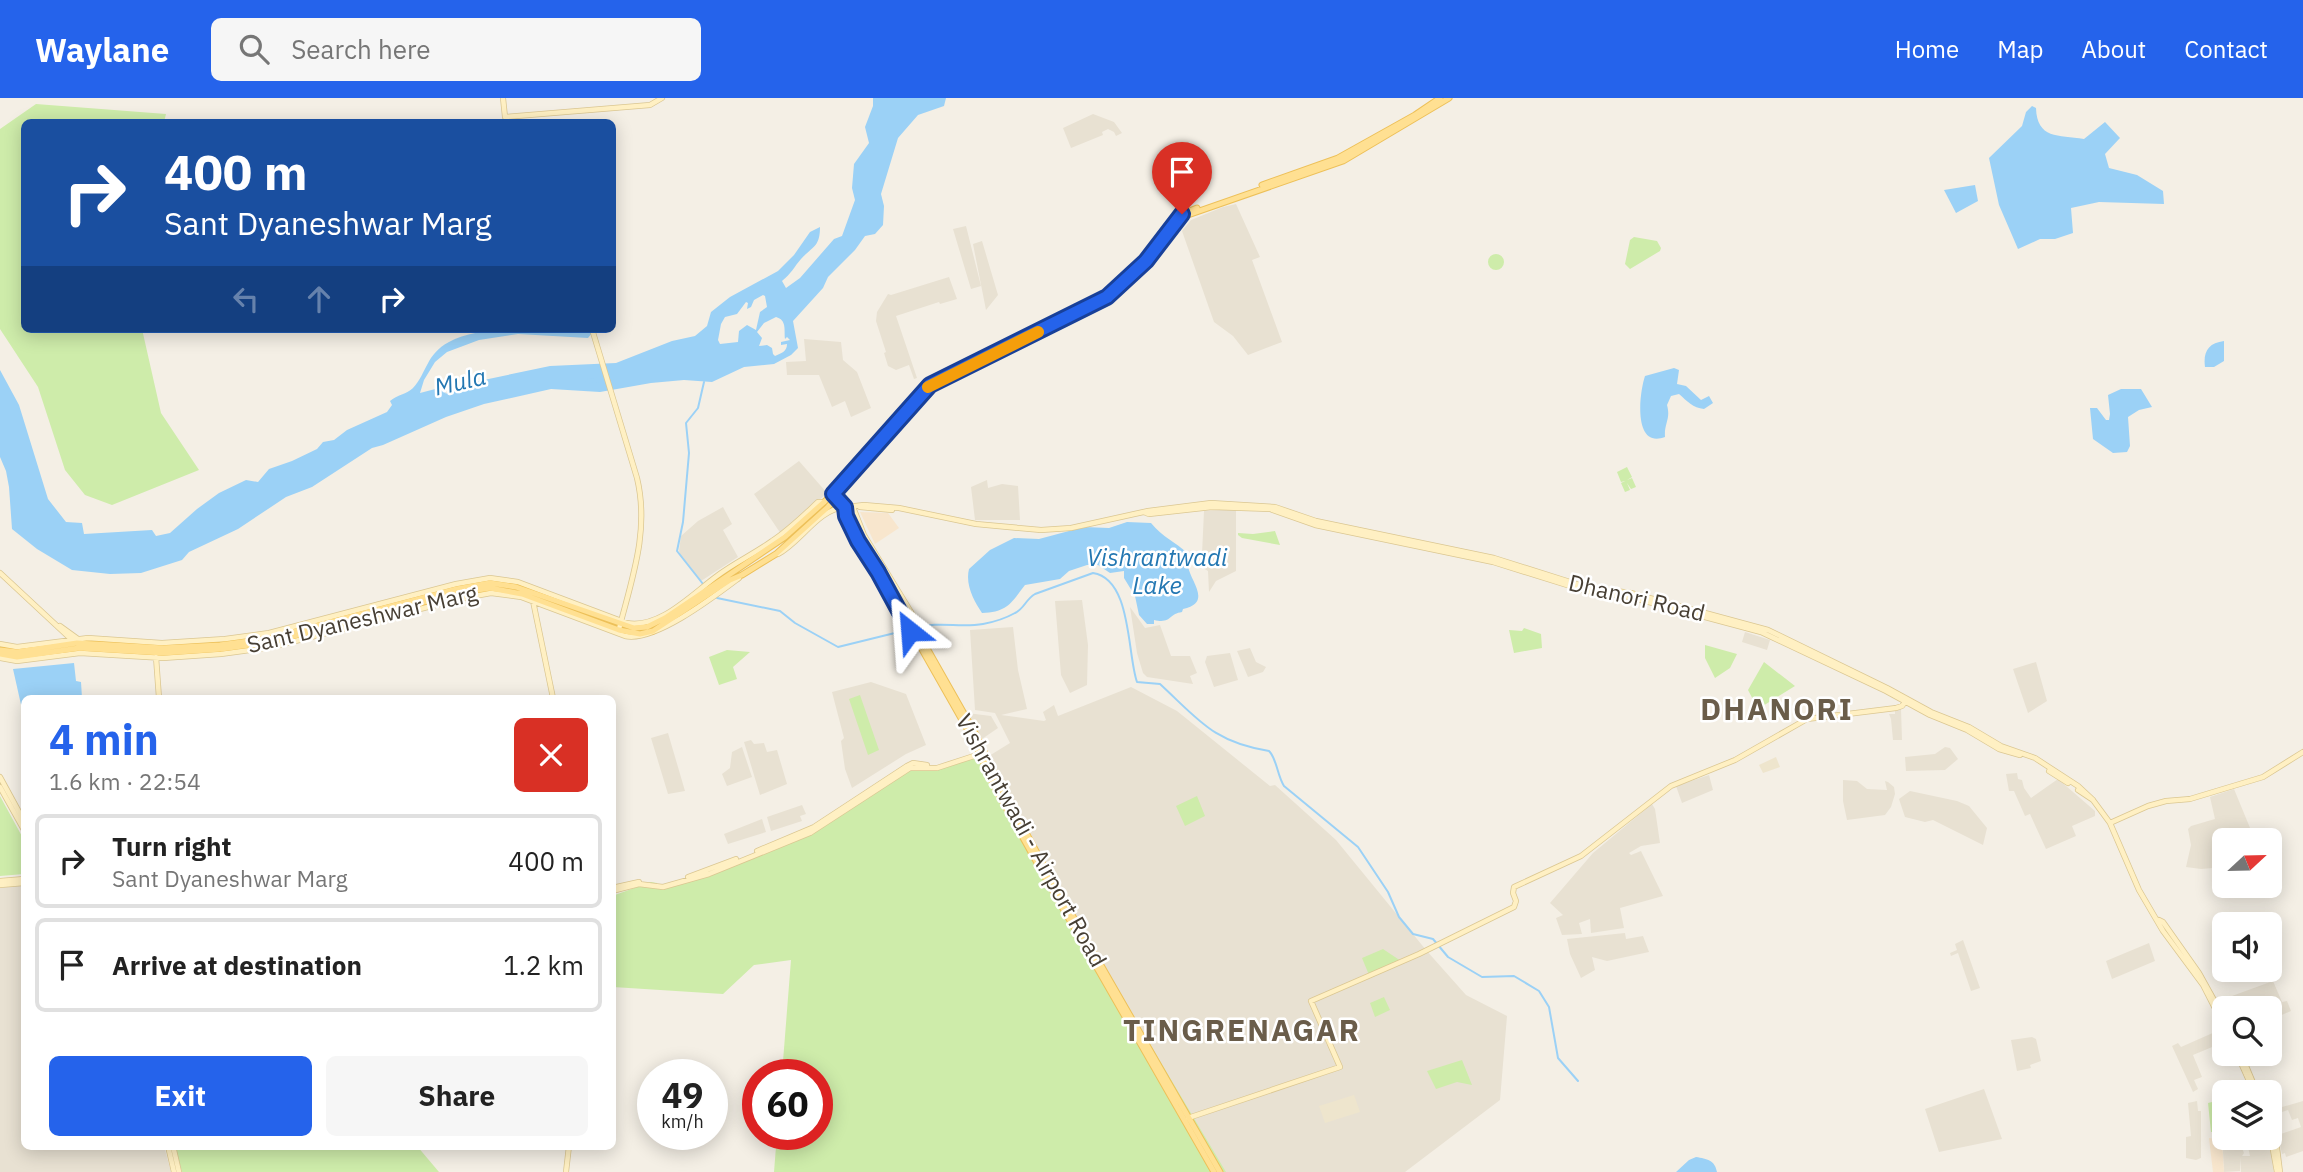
<!DOCTYPE html>
<meta charset="utf-8">
<style>
:root{--surface:#fff;--page:#f6f6f6;--text:#222;--muted:#767676;--line:#e0e0e0;--accent:#2563eb}
body{margin:0;font-family:"IBM Plex Sans",sans-serif;background:var(--page);color:var(--text);height:100vh;display:flex;flex-direction:column;font-size:26px;white-space:nowrap}
*{box-sizing:border-box;margin:0}
p{font-size:23px;color:var(--muted)}
.icon{flex:none;width:38px;height:38px;fill:none;stroke:currentColor;stroke-width:2;stroke-linecap:round;stroke-linejoin:round}
.map{position:relative;flex:1;overflow:hidden}
.sheet{position:absolute;left:21px;top:597px;width:595px;height:455px;display:flex;flex-direction:column;background:var(--surface);border-radius:10px;box-shadow:0 4px 18px #0003}
.sheet>*{flex:none}
.top-card{position:absolute;left:21px;top:21px;width:595px;height:214px;border-radius:10px;box-shadow:0 4px 18px #0003;background:#1a4fa0;color:#fff;overflow:hidden}
.needle{width:46px;rotate:68deg}
.buttons{position:absolute;left:2212px;top:730px;display:grid;gap:14px}
.buttons a{display:grid;place-items:center;width:70px;height:70px;border-radius:10px;background:var(--surface);box-shadow:0 4px 18px #0003;font-size:35px}
.speed{position:absolute;left:637px;top:961px;display:flex;gap:14px;font-size:35px;font-weight:700;text-align:center}
.speed>*{display:grid;place-content:center;width:91px;height:91px;border-radius:50%;background:var(--surface);box-shadow:0 4px 18px #0003;line-height:1}
.speed small{font-size:18px;font-weight:400}
.speed .limit{border:10px solid #d22;background:#fff;color:#111}
.pin{position:absolute;display:grid;place-items:center;width:60px;height:60px;color:#fff;margin:-72px -30px;border-radius:50% 50% 50% 0;rotate:-45deg;box-shadow:0 0 7px #0007}
.pin .icon{rotate:45deg}
.me{position:absolute;width:77px;margin:-38px;rotate:332deg;stroke-linejoin:round;filter:drop-shadow(0 0 5px #0008)}
.turn{display:flex;align-items:center;gap:24px;height:147px;padding:0 28px;font-size:32px}
.turn .icon{width:91px;height:91px;stroke-width:2.5}
.turn b{display:block;font-size:49px;line-height:60px}
.lanes{display:flex;align-items:center;height:66px;padding:0 28px;background:#0003;justify-content:center;gap:35px;direction:ltr}
.lanes .off{opacity:.35}
.round{display:grid;place-items:center;flex:none;width:74px;height:74px;border-radius:10px;background:var(--page)}
.summary{display:flex;align-items:center;justify-content:space-between;height:119px;padding:0 28px}
h1{font-size:42px;font-weight:700;line-height:52px;color:var(--accent)}
.action{display:flex;gap:14px;margin-top:auto;padding:14px 28px}
.action a{flex:1;height:80px;border-radius:10px;background:var(--accent);color:#fff;font-size:28px;font-weight:700;line-height:80px;text-align:center}
.action a+a{background:var(--page);color:var(--text)}
ul{padding:0;list-style:none}
li{display:flex;align-items:center;gap:21px;height:94px;margin:0 14px 10px;padding:0 14px;border:4px solid var(--line);border-radius:10px}
li div{flex:1}
li b{display:block;font-size:26px}
li em{font-style:normal}
header{display:flex;align-items:center;gap:42px;box-sizing:border-box;height:98px;padding:0 35px;background:var(--accent);color:#fff}
header strong{font-size:33px}
nav{display:flex;gap:38px;margin-inline-start:auto;font-size:24px}
.search{width:490px;height:63px;background:var(--page);display:flex;align-items:center;gap:18px;box-sizing:border-box;padding:0 24px;border-radius:10px;color:var(--muted);font-size:26px}
.map>svg:first-child{display:block}
.residential{fill:#e8e1d2}
.commercial{fill:#f8e6cd}
.education{fill:#eee5cd}
.green{fill:#ceecaa}
.water{fill:#9bd1f6;fill-rule:evenodd}
.lines{fill:none;stroke-linecap:round;stroke-linejoin:round}
.stream{stroke:#9bd1f6;stroke-width:2}
.river{stroke:#9bd1f6;stroke-width:4.5}
.secondary-casing{stroke:#dbc792;stroke-width:6}
.primary-casing{stroke:#edc059;stroke-width:7}
.secondary{stroke:#fff0c3;stroke-width:4.5}
.primary{stroke:#ffe092;stroke-width:5}
.route-casing{stroke:#184099;stroke-width:18}
.route{stroke:#2563eb;stroke-width:12}
.slow{stroke:#f59e0b;stroke-width:12}
.labels{text-anchor:middle;dominant-baseline:central;stroke-width:5;stroke-linejoin:round;paint-order:stroke}
.street-label{font-size:23px;fill:#473f34;stroke:#fff}
.water-label{font-size:24px;font-style:italic;fill:#2377b2;stroke:#fff}
.district-label{font-size:30px;font-weight:bold;letter-spacing:2px;fill:#6a5d4a;stroke:#fff}
</style>
<header>
<strong>Waylane</strong>
<div class="search"><svg class="icon" aria-label="search" viewBox="0 0 24 24"><circle cx="10" cy="10" r="6"/><path d="M15 15l6 6"/></svg>Search here</div>
<nav><a>Home</a><a>Map</a><a>About</a><a>Contact</a></nav>
</header>
<div class="map">
<svg width="2303" height="1074" viewBox="0 0 2303 1074">
<rect width="100%" height="100%" fill="#f4efe5"/>
<path class="residential" d="M1093,16L1114,24L1122,35L1116,38L1114,34L1108,31L1102,34L1103,37L1071,50L1063,30Z
M1236,106L1260,159L1252,162L1282,244L1248,257L1233,238L1214,224L1182,133L1191,122L1223,109Z
M966,128L981,188L971,191L953,131Z
M982,143L998,197L986,212L973,146Z
M949,179L957,201L940,206L939,204L896,218L917,280L914,281L909,267L896,272L888,268L884,255L886,254L876,223L877,214L888,196L891,197Z
M804,241L841,244L843,262L857,274L871,310L851,319L845,303L832,309L819,277H787L786,264L806,263Z
M799,363L827,395L781,436L754,396Z
M987,382L988,390L1002,386L1018,388L1020,422H975L971,389Z
M723,409L732,426L723,432L738,459L701,483L681,459L679,453L681,438L698,423Z
M1236,411V473L1216,483L1209,494L1208,473L1203,470L1204,457L1202,456L1204,413Z
M1082,502L1088,547L1087,587L1070,595L1061,577L1055,503Z
M1130,509L1145,530L1160,527L1171,558H1190L1197,575L1190,578L1193,586L1147,579L1143,575L1137,555Z
M1013,529L1018,572L1027,611L1001,617L1044,623L1046,622L1043,614L1054,607L1058,618L1131,589L1177,613L1270,688L1275,687L1336,742L1426,852L1466,897L1507,918L1500,1002L1405,1074H1225L1091,850L989,658L1010,645L995,615L975,612L970,532Z
M1745,534L1770,542L1767,552L1742,544Z
M1250,550L1256,564L1266,569L1263,574L1248,579L1237,553Z
M1230,555L1238,582L1214,589L1205,564L1207,558Z
M2036,564L2047,603L2028,615L2013,571Z
M871,584L906,596L926,647L906,656L852,690L845,671L841,643L844,640L832,594Z
M1901,611L1902,642H1893L1891,621L1889,616H1895V612Z
M967,615L991,618L998,630L982,641Z
M668,635L685,693L668,696L651,640Z
M751,642L754,646L764,645L767,654L777,652L787,686L760,697L744,644Z
M742,649L752,679L727,688L722,676L730,670L732,654Z
M1945,649L1950,650L1958,661L1945,672L1906,673L1905,659L1935,656Z
M2017,675L2018,681L2022,682L2024,690L2031,700L2058,681L2095,713V718L2072,728L2076,738L2046,751L2030,716L2025,718L2014,693H2009L2006,676Z
M1709,677L1713,692L1682,705L1676,688Z
M1843,682L1857,683L1867,691L1887,692L1885,683L1888,684L1894,689L1895,696L1891,709L1885,717L1847,722L1843,703Z
M2234,691L2255,742H2224V769L2201,771L2186,769L2191,747L2188,731L2191,728L2215,721L2210,699Z
M1910,693L1957,703L1969,708L1987,730L1983,747L1933,722L1925,724L1905,719L1899,701Z
M1652,706L1655,711L1660,745L1641,748L1629,755L1631,757L1641,753L1663,798L1620,810L1624,830L1591,835L1590,821L1579,825L1582,836L1562,837L1556,820L1563,817L1550,805L1593,755Z
M802,707L806,716L800,718L802,723L771,733L767,719Z
M762,721L766,734L728,746L724,736Z
M24,780V1048H164L171,1074H0V782Z
M1625,835L1626,841L1643,838L1649,854L1607,863L1592,859L1595,872L1581,880L1570,856L1567,841Z
M1963,842L1980,890L1971,893L1958,855L1951,858L1950,855L1957,852L1955,846Z
M2149,845L2155,863L2112,881L2106,863Z
M2273,883L2282,904L2287,903L2291,913L2270,922V910H2225L2221,902Z
M2224,930L2225,956L2222,957L2217,947L2193,957L2202,979L2194,982L2198,991L2193,994L2172,948L2178,945L2181,949Z
M2032,939L2036,941L2041,963L2030,967L2031,970L2017,973L2011,942Z
M1984,991L2002,1041L1939,1054L1925,1011Z
M2197,1003L2198,1013H2201V1060L2196,1062L2186,1060V1039L2191,1038L2188,1005Z
M2303,1003V1053L2286,1059L2285,1055L2282,1056L2278,1037L2301,1029L2298,1020L2292,1022L2288,1012L2273,1017L2272,1012Z
M2224,1034V1040H2238L2244,1055L2242,1058H2250L2246,1040H2268L2274,1074H2241V1059L2240,1073L2224,1074L2222,1035Z"/>
<path class="commercial" d="M860,414L888,415L899,430L875,446Z
M2209,1040L2222,1042L2224,1074H2213Z"/>
<path class="education" d="M1776,659L1780,669L1763,675L1759,667Z
M1354,997L1360,1014L1325,1025L1319,1008Z"/>
<path class="green" d="M36,6L166,16L164,24H24V231H142L161,315L199,372L112,407L85,397L65,372L38,289L0,231V31Z
M1634,139L1657,143L1661,150L1660,153L1630,171L1625,166L1630,142Z
M1488 164a8 8 0 1 1 16 0a8 8 0 1 1-16 0Z
M1627,369L1632,379L1627,382L1632,380L1636,389L1631,391L1627,385L1630,392L1625,394L1621,385L1625,383L1621,384L1617,374Z
M1275,433L1280,447L1242,440L1238,437V435L1253,436Z
M1524,530L1541,536L1542,550L1514,555L1509,532L1522,533Z
M1705,547L1737,556L1730,570L1715,580L1705,560Z
M727,552L750,554L733,569L737,581L719,587L709,559Z
M1764,564L1795,588L1758,611L1748,592Z
M860,597L879,652L868,657L849,601Z
M978,657L1226,1074H774L777,1036H817V976H782L791,862L754,867L723,896L613,889L612,798L651,784L657,785V788L684,783L721,772L837,716L910,666C938,671 952,666 978,657Z
M0,698L24,742V776L0,778Z
M1197,698L1205,718L1185,728L1176,708Z
M1383,851L1401,863L1369,877L1362,860Z
M1384,899L1390,912L1375,919L1370,905Z
M1462,962L1472,987L1457,984L1436,991L1427,973Z
M2216,1003L2224,1018V1033L2211,1034L2208,1005Z
M175,1048H417L439,1074H182Z"/>
<path class="water" d="M873,0H946L944,8L918,17L898,40L881,96L884,108L883,127L875,136L865,138L855,152L828,179L823,190L793,223L798,250L791,257L774,266L744,269L712,284L684,282L651,285L600,294L551,291L484,306L446,319L383,347L372,350L312,389L286,399L238,431L189,454L182,462L141,475L110,476L72,472L37,451L12,431L9,389L6,373L0,359V272L19,307L48,401L66,424L82,425L84,436L152,432L156,438L170,435L197,411L219,395L246,382L258,384L269,371L292,363L317,351L323,344L334,342L347,332L387,314L392,307L390,303C397,297 407,296 413,290C427,275 426,256 449,244C483,225 554,231 592,231V235L588,240L518,236L479,242L447,254L435,264L424,282L420,295L443,289L446,296L450,291L460,287L550,268L616,265L672,243L695,238L707,228L711,214L730,199L778,173L794,157L810,134L820,129C820,149 813,148 801,161C794,169 791,176 782,183L786,190L800,180L834,141L842,138L855,102L852,90L854,66L869,45L865,29L873,8ZM763,197L765,198L767,209L760,214L756,232L747,227L739,233L738,244L720,246L718,242L721,226L725,219L737,216L746,204L748,205L747,211L751,209L754,202ZM776,219C787,222 784,232 785,241L787,239L790,242L781,244V247L787,246C787,254 781,255 775,258L773,256L772,250L767,247L759,248L762,240L757,234L764,225Z
M2032,8L2036,10C2037,41 2058,37 2084,41L2105,24L2120,40L2105,56L2109,70L2137,77L2163,93L2164,106L2099,104L2071,110L2073,135L2055,141H2040L2018,151L1999,107L1989,60L2022,28L2026,14Z
M1975,87L1978,103L1956,115L1944,92Z
M2224,243V263L2214,269H2205C2203,254 2208,245 2224,243Z
M1674,270L1679,272L1677,286L1686,288L1701,302L1709,298L1713,305L1704,311C1693,310 1687,303 1679,296L1671,298L1667,307C1671,321 1664,325 1665,339C1633,351 1639,296 1645,278Z
M2121,291H2141L2152,309L2139,312L2128,319L2130,348L2127,354L2113,355L2093,341L2090,310H2097L2106,322H2109L2110,316L2108,297Z
M1127,424L1151,425C1163,440 1175,443 1188,456C1188,460 1187,464 1188,468C1190,483 1213,505 1183,511L1182,514C1168,516 1172,526 1154,522V526H1147L1139,517L1135,498L1124,480V473L1110,475L1098,467H1087L1069,473L1060,481L1025,487C1011,505 1008,514 982,515C974,503 965,487 969,471L990,452L1014,440L1039,441L1084,429L1109,430Z
M74,565L76,583L81,584L82,600H24V620L13,571Z
M1696,1059C1707,1061 1715,1062 1717,1074H1676L1689,1062Z"/>
<g class="lines">
<path class="stream" d="M703,486L677,453L683,424L689,355L686,325L698,310L704,284
M717,500L780,513L795,525L838,549L907,532
M916,530C938,523 960,530 983,526C994,524 1006,520 1015,515C1024,511 1026,501 1035,496L1093,475C1132,481 1127,556 1137,584L1160,586C1199,622 1213,644 1269,653C1277,661 1277,677 1284,688L1358,749L1388,794L1399,819L1413,836L1433,841L1448,859L1482,879L1514,878L1539,893L1549,909L1558,960L1578,983"/>
<path class="river" d="M588,283L611,281"/>
<defs>
<path id="secondary" d="M503,0L505,19L510,24
M505,19L650,7L662,0
M592,231L637,380C650,434 631,483 618,535
M846,409L864,407L899,410L976,426L1041,432L1071,430L1148,413L1211,405L1275,409L1316,423L1494,460L1586,489L1631,495L1768,532L1887,590L1931,614L1969,629L2001,648L2035,660L2078,688L2093,702
M853,409L864,437L914,519L911,525
M860,409L892,412
M1146,415L1149,416L1212,409L1270,411L1315,427L1493,464L1586,493L1630,499L1761,534L1886,593L1930,617L1967,632L1999,651L2020,657
M778,456C801,444 818,411 845,409
M0,475L71,541
M533,503L553,600
M60,528L78,541
M0,546L17,549L88,540L162,545L225,541L269,535L456,486L490,480L518,484L627,525C660,531 692,496 717,478C734,465 754,456 772,443C789,432 803,418 818,404H824
M156,559L159,600
M0,560L17,563L80,555L163,560L221,556L272,549L459,501L491,495L521,499L625,538C654,545 715,498 739,480
M2049,673L2068,685
M0,679L24,723
M0,689L24,732
M2078,692L2093,702L2110,725L2139,792L2163,833L2203,887L2224,928
M2110,725L2148,708L2166,703L2190,701L2263,679L2303,654
M757,753L814,729L907,668L913,665L927,667
M688,779L736,761
M0,783L24,781
M0,787L24,785
M612,790L639,784
M612,793L639,786L663,789L709,776L810,735L910,670H937L980,656
M2159,822L2163,824L2199,875L2224,920
M2237,956L2254,994
M2241,956L2257,994
M1188,1020L1340,969L1311,903L1419,856L1514,809L1516,803L1513,795L1514,789L1581,758L1671,688L1735,662L1807,621L1896,610L1902,608L1906,603
M2270,1027L2277,1050L2280,1074
M2270,1036L2277,1074
M168,1048L174,1074
M173,1048L179,1074
M566,1074L569,1048"/>
<path id="primary" d="M1262,87L1338,60L1415,17L1440,0
M1170,131L1182,116L1197,110
M1082,213L1107,199L1131,179
M836,400L851,414L861,439L894,492L975,635L999,685L1049,777L1220,1074
M845,409L846,418L858,443L878,474L974,643L994,688L1045,779L1214,1074
M0,552L17,554L77,545L163,550L220,547L270,540L457,491L490,485L516,489L634,530L647,529L665,520L785,439L833,396L930,287L1063,222
M0,556L17,559L79,550L163,555L221,551L271,544L458,495L490,490L522,496L619,532L640,536L653,533L730,482L742,477L776,456L828,409L932,291L1109,203L1145,170L1185,118L1343,63L1449,0"/>
</defs>
<use href="#secondary" class="secondary-casing"/>
<use href="#primary" class="primary-casing"/>
<use href="#secondary" class="secondary"/>
<use href="#primary" class="primary"/>
</g>
<g class="lines">
<defs>
<path id="route" d="M910,533L878,474L858,443L846,418L845,409L833,396L930,287L1107,199L1146,163L1182,116"/>
</defs>
<use href="#route" class="route-casing"/>
<use href="#route" class="route"/>
<path class="slow" d="M928,289L1038,234"/>
</g>
<g class="labels">
<g class="street-label">
<text transform="translate(1637 499) rotate(13)">Dhanori Road</text>
<text transform="translate(362 520) rotate(-13)">Sant Dyaneshwar Marg</text>
<text transform="translate(1032 742) rotate(61)">Vishrantwadi - Airport Road</text>
</g>
<g class="water-label">
<text transform="translate(460 283) rotate(-13)">Mula</text>
<text x="1157" y="459">Vishrantwadi<tspan x="1157" dy="28">Lake</tspan></text>
</g>
<g class="district-label">
<text x="1777" y="610">DHANORI</text>
<text x="1242" y="931">TINGRENAGAR</text>
</g>
</g>
</svg>
<div class="buttons">
<a><svg class="needle" viewBox="-14 -14 28 28"><path d="M0-13l5 13h-10z" fill="#e53935"/><path d="M0 13l5-13h-10z" fill="#767676"/></svg></a>
<a><svg class="icon" aria-label="sound" viewBox="0 0 24 24"><path d="M4 9h4l5-4v14l-5-4H4zM17 9q2 3 0 6"/></svg></a>
<a><svg class="icon" aria-label="search" viewBox="0 0 24 24"><circle cx="10" cy="10" r="6"/><path d="M15 15l6 6"/></svg></a>
<a><svg class="icon" aria-label="layers" viewBox="0 0 24 24"><path d="M12 4l9 5-9 5-9-5zM3 14l9 5 9-5"/></svg></a>
</div>
<div class="speed"><div>49<small>km/h</small></div><div class="limit">60</div></div>
<div class="pin" style="left:1182px;top:116px;background:#d93025"><svg class="icon" aria-label="arrive" viewBox="0 0 24 24"><path d="M6 21V4h12l-3 4 3 4H6"/></svg></div>
<svg class="me" style="left:910px;top:533px" viewBox="-20 -20 40 40"><path d="M0-17L14 15 0 8-14 15z" fill="#2563eb" stroke="#fff" stroke-width="4"/></svg>
<div class="top-card">
<div class="turn"><svg class="icon" aria-label="right" viewBox="0 0 24 24"><path d="M7 20v-9h11M14 6l5 5-5 5"/></svg><div><b>400 m</b>Sant Dyaneshwar Marg</div></div>
<div class="lanes"><svg class="icon off" aria-label="left" viewBox="0 0 24 24"><path d="M17 20v-9H6M10 6l-5 5 5 5"/></svg><svg class="icon off" aria-label="ahead" viewBox="0 0 24 24"><path d="M12 20V5M6 11l6-6 6 6"/></svg><svg class="icon" aria-label="right" viewBox="0 0 24 24"><path d="M7 20v-9h11M14 6l5 5-5 5"/></svg></div>
</div>
<section class="sheet">
<div class="summary"><div><h1>4 min</h1><p>1.6 km · 22:54</p></div><a class="round" style="background:#d93025;color:#fff"><svg class="icon" aria-label="close" viewBox="0 0 24 24"><path d="M6 6l12 12M18 6L6 18"/></svg></a></div>
<ul>
<li><svg class="icon" aria-label="right" viewBox="0 0 24 24"><path d="M7 20v-9h11M14 6l5 5-5 5"/></svg><div><b>Turn right</b><p>Sant Dyaneshwar Marg</p></div><em>400 m</em></li>
<li><svg class="icon" aria-label="arrive" viewBox="0 0 24 24"><path d="M6 21V4h12l-3 4 3 4H6"/></svg><div><b>Arrive at destination</b></div><em>1.2 km</em></li>
</ul>
<div class="action"><a>Exit</a><a>Share</a></div>
</section>
</div>
